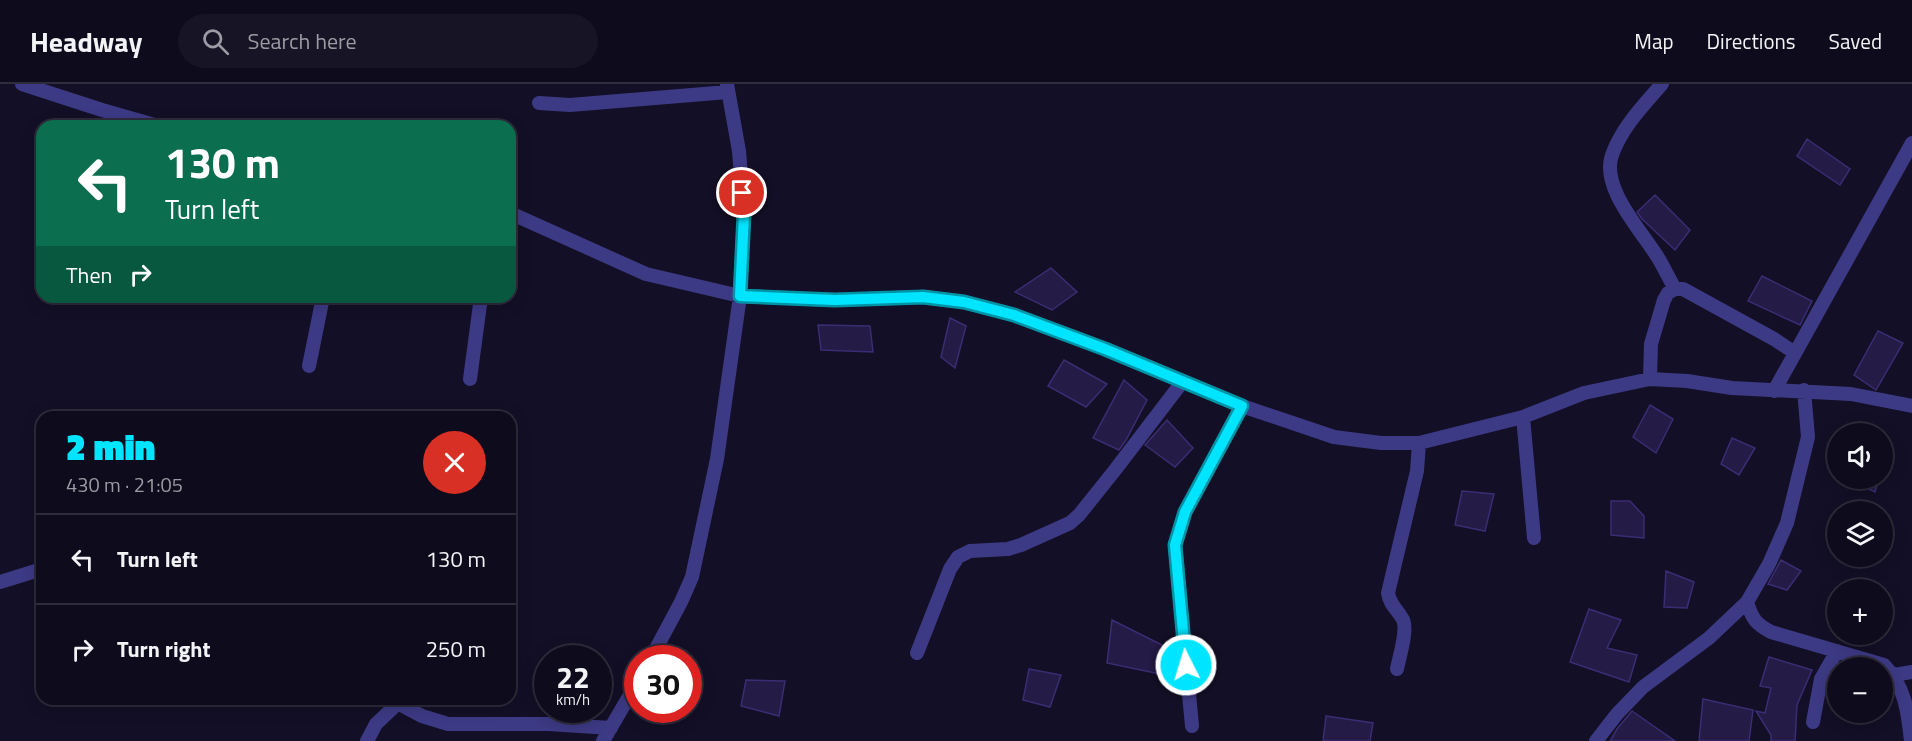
<!DOCTYPE html>
<meta charset="utf-8">
<style>
:root{--surface:#0e0b1c;--page:#171425;--text:#f1f3f6;--muted:#9b9ba3;--line:#2e2b3b;--accent:#00e5ff}
body{margin:0;font-family:"Titillium Web",sans-serif;background:var(--page);color:var(--text);height:100vh;display:flex;flex-direction:column;font-size:22px;white-space:nowrap}
*{box-sizing:border-box;margin:0}
p{font-size:20px;color:var(--muted)}
.icon{flex:none;width:33px;height:33px;fill:none;stroke:currentColor;stroke-width:2;stroke-linecap:round;stroke-linejoin:round}
.map{position:relative;flex:1;overflow:hidden}
.panel{position:absolute;left:36px;top:327px;width:480px;height:294px;display:flex;flex-direction:column;background:var(--surface);border-radius:18px;box-shadow:0 3px 15px #0003,0 0 0 2px var(--line)}
.panel>*{flex:none}
.guide{position:absolute;left:36px;top:36px;width:480px;height:183px;border-radius:18px;box-shadow:0 3px 15px #0003,0 0 0 2px var(--line);background:#0b6e4f;color:#fff;overflow:hidden}
.fabs{position:absolute;left:1827px;top:339px;display:grid;gap:12px}
.fabs a{display:grid;place-items:center;width:66px;height:66px;border-radius:50%;background:var(--surface);box-shadow:0 3px 15px #0003,0 0 0 2px var(--line);font-size:30px}
.speed{position:absolute;left:534px;top:561px;display:flex;gap:12px;font-size:30px;font-weight:700;text-align:center}
.speed>*{display:grid;place-content:center;width:78px;height:78px;border-radius:50%;background:var(--surface);box-shadow:0 3px 15px #0003,0 0 0 2px var(--line);line-height:1}
.speed small{font-size:15px;font-weight:400}
.speed .limit{border:9px solid #d22;background:#fff;color:#111}
.pin{position:absolute;display:grid;place-items:center;width:51px;height:51px;color:#fff;margin:-26px;border:3px solid #fff;border-radius:50%;box-shadow:0 2px 6px #0007}
.me{position:absolute;width:66px;margin:-33px;rotate:355deg;stroke-linejoin:round;filter:drop-shadow(0 0 4px #0008)}
.turn{display:flex;align-items:center;gap:21px;height:126px;padding:0 30px;font-size:27px}
.turn .icon{width:78px;height:78px;stroke-width:2.5}
.turn b{display:block;font-size:42px;line-height:51px}
.then{display:flex;align-items:center;height:57px;padding:0 30px;background:#0003;gap:12px;font-size:22px}
.round{display:grid;place-items:center;flex:none;width:63px;height:63px;border-radius:32px;background:var(--page)}
.headline{display:flex;align-items:center;justify-content:space-between;height:102px;padding:0 30px}
h1{font-size:36px;font-weight:800;line-height:45px;color:var(--accent)}
ul{padding:0;list-style:none}
li{display:flex;align-items:center;gap:18px;height:90px;padding:0 30px;border-top:2px solid var(--line)}
li div{flex:1}
li b{display:block;font-size:22px}
li em{font-style:normal}
header{display:flex;align-items:center;gap:36px;box-sizing:border-box;height:84px;padding:0 30px;background:var(--surface);border-bottom:2px solid var(--line)}
header strong{font-size:28px}
nav{display:flex;gap:33px;margin-inline-start:auto;font-size:21px}
.search{width:420px;height:54px;background:var(--page);display:flex;align-items:center;gap:15px;box-sizing:border-box;padding:0 21px;border-radius:33px;color:var(--muted);font-size:22px}
.map>svg:first-child{display:block}
.building{fill:#241b47;stroke:#3b2d73;stroke-width:1.5}
.lines{fill:none;stroke-linecap:round;stroke-linejoin:round}
.minor{stroke:#3d3a85;stroke-width:14}
.route-casing{stroke:#0095a6;stroke-width:15}
.route{stroke:#00e5ff;stroke-width:10}
</style>
<header>
<strong>Headway</strong>
<div class="search"><svg class="icon" aria-label="search" viewBox="0 0 24 24"><circle cx="10" cy="10" r="6"/><path d="M15 15l6 6"/></svg>Search here</div>
<nav><a>Map</a><a>Directions</a><a>Saved</a></nav>
</header>
<div class="map">
<svg width="1912" height="657" viewBox="0 0 1912 657">
<rect width="100%" height="100%" fill="#130f26"/>
<path class="building" d="M1807,55L1850,85L1840,101L1797,72Z
M1655,111L1690,146L1675,166L1642,135L1637,128Z
M1051,184L1077,208L1052,226L1015,208Z
M1762,192L1812,217L1800,241L1748,217Z
M950,234L966,242L955,284L941,273Z
M818,241L870,242L873,268L821,266Z
M1878,247L1903,259L1876,306L1854,291Z
M1064,276L1107,300L1086,323L1048,302Z
M1124,296L1147,316L1126,356L1119,366L1093,354Z
M1650,321L1673,335L1656,369L1633,353Z
M1167,336L1193,364L1175,383L1145,361Z
M1732,354L1755,364L1739,391L1721,380Z
M1844,394H1879L1875,408Z
M1462,407L1494,410L1485,447L1455,441Z
M1611,417H1630L1644,432V454L1611,451Z
M1781,476L1801,487L1787,506L1768,500Z
M1666,487L1694,498L1687,524L1664,523Z
M1589,525L1621,536L1607,564L1637,571L1629,598L1570,578Z
M1112,536L1168,564L1165,591L1107,579Z
M1769,573L1812,586L1797,621L1795,657H1771V651L1756,627L1765,629L1771,604L1760,602Z
M1029,585L1061,591L1050,623L1023,616Z
M746,596L785,597L779,632L741,622Z
M1703,615L1753,626L1749,657H1699Z
M1632,627L1675,657H1610L1617,645Z
M1326,632L1373,639L1370,657H1323Z"/>
<g class="lines">
<path class="minor" d="M22,0L102,26L158,42
M1662,0C1643,22 1622,43 1612,71C1600,105 1644,149 1660,177C1665,186 1670,196 1675,205
M539,19L570,21L728,8
M510,129L646,190L740,212L835,216L923,213L964,218L1014,231L1105,265L1242,322L1334,353L1381,359H1419L1523,333L1584,309L1650,295L1687,297L1732,304L1851,310L1912,322
M309,282L323,213
M470,295L481,213
M1650,295L1651,260L1664,216L1668,209L1675,205H1683L1774,255L1795,269
M1774,307L1912,59
M1523,333L1534,454
M0,498L42,485
M1747,518C1752,535 1756,540 1771,548L1884,581C1905,602 1908,628 1911,657
M917,569L950,485L958,473L970,467L1008,465L1021,461L1070,439L1079,431L1115,386L1183,297
M651,574L681,518L692,493L717,375L740,212L744,130L739,67L727,0
M1397,585C1399,574 1409,543 1402,534C1396,524 1390,521 1388,509L1417,387L1419,359
M1894,591L1912,588
M390,615L422,632L448,640H548L611,644
M1813,638L1821,595L1837,567
M1192,642L1175,461L1185,428L1242,322
M367,657L376,640L397,620
M603,657L638,597
M1596,657L1617,630L1643,603L1709,554L1747,518L1769,480L1787,439L1808,353L1804,306"/>
</g>
<g class="lines">
<defs>
<path id="route" d="M742,109L744,130L740,212L835,216L923,213L964,218L1014,231L1105,265L1242,322L1185,428L1175,461L1186,581"/>
</defs>
<use href="#route" class="route-casing"/>
<use href="#route" class="route"/>
</g>
</svg>
<div class="fabs">
<a><svg class="icon" aria-label="sound" viewBox="0 0 24 24"><path d="M4 9h4l5-4v14l-5-4H4zM17 9q2 3 0 6"/></svg></a>
<a><svg class="icon" aria-label="layers" viewBox="0 0 24 24"><path d="M12 4l9 5-9 5-9-5zM3 14l9 5 9-5"/></svg></a>
<a>+</a>
<a>−</a>
</div>
<div class="speed"><div>22<small>km/h</small></div><div class="limit">30</div></div>
<div class="pin" style="left:742px;top:109px;background:#d93025"><svg class="icon" aria-label="arrive" viewBox="0 0 24 24"><path d="M6 21V4h12l-3 4 3 4H6"/></svg></div>
<svg class="me" style="left:1186px;top:581px" viewBox="-20 -20 40 40"><circle r="17" fill="#00e5ff" stroke="#fff" stroke-width="3"/><path d="M0-11L8 9 0 5-8 9z" fill="#fff"/></svg>
<div class="guide">
<div class="turn"><svg class="icon" aria-label="left" viewBox="0 0 24 24"><path d="M17 20v-9H6M10 6l-5 5 5 5"/></svg><div><b>130 m</b>Turn left</div></div>
<div class="then">Then<svg class="icon" aria-label="right" viewBox="0 0 24 24"><path d="M7 20v-9h11M14 6l5 5-5 5"/></svg></div>
</div>
<section class="panel">
<div class="headline"><div><h1>2 min</h1><p>430 m · 21:05</p></div><a class="round" style="background:#d93025;color:#fff"><svg class="icon" aria-label="close" viewBox="0 0 24 24"><path d="M6 6l12 12M18 6L6 18"/></svg></a></div>
<ul>
<li><svg class="icon" aria-label="left" viewBox="0 0 24 24"><path d="M17 20v-9H6M10 6l-5 5 5 5"/></svg><div><b>Turn left</b></div><em>130 m</em></li>
<li><svg class="icon" aria-label="right" viewBox="0 0 24 24"><path d="M7 20v-9h11M14 6l5 5-5 5"/></svg><div><b>Turn right</b></div><em>250 m</em></li>
</ul>
</section>
</div>
